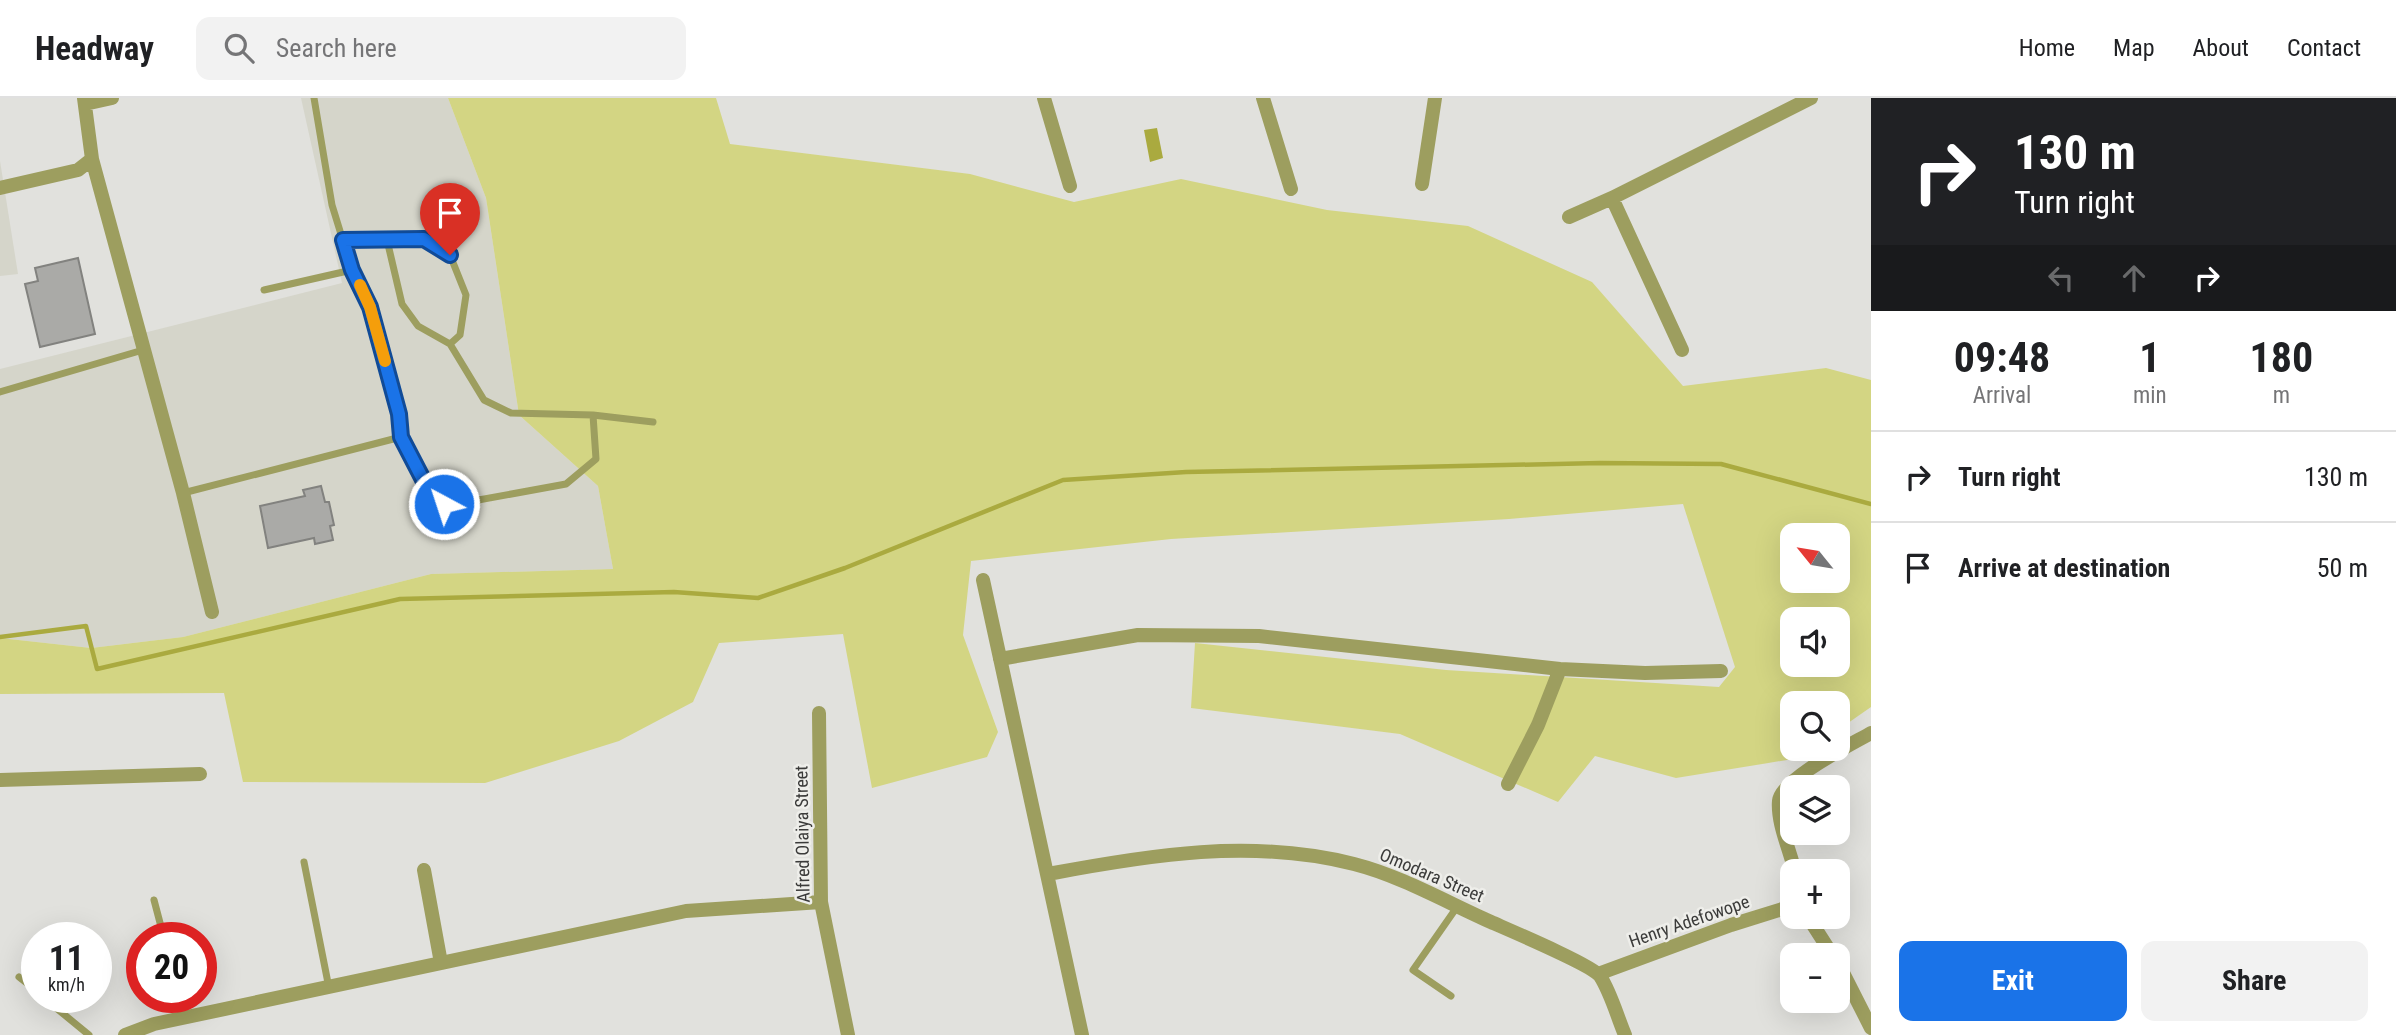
<!DOCTYPE html>
<meta charset="utf-8">
<style>
:root{--surface:#fff;--page:#f2f2f2;--text:#202124;--muted:#757577;--line:#e0e0e0;--accent:#1a73e8}
body{margin:0;font-family:"Roboto Condensed",sans-serif;background:var(--page);color:var(--text);height:100vh;display:flex;flex-direction:column;font-size:26px;white-space:nowrap}
*{box-sizing:border-box;margin:0}
p{font-size:23px;color:var(--muted)}
.icon{flex:none;width:38px;height:38px;fill:none;stroke:currentColor;stroke-width:2;stroke-linecap:round;stroke-linejoin:round}
.map{position:relative;flex:1;overflow:hidden}
.details{display:flex;flex-direction:column;background:var(--surface);width:525px}
.details>*{flex:none}
.hud{background:#202124;color:#fff;overflow:hidden}
.needle{width:46px;rotate:300deg}
.fabs{position:absolute;left:1780px;top:425px;display:grid;gap:14px}
.fabs a{display:grid;place-items:center;width:70px;height:70px;border-radius:14px;background:var(--surface);box-shadow:0 7px 28px #0002;font-size:35px}
.speed{position:absolute;left:21px;top:824px;display:flex;gap:14px;font-size:35px;font-weight:700;text-align:center}
.speed>*{display:grid;place-content:center;width:91px;height:91px;border-radius:50%;background:var(--surface);box-shadow:0 7px 28px #0002;line-height:1}
.speed small{font-size:18px;font-weight:400}
.speed .limit{border:10px solid #d22;background:#fff;color:#111}
.pin{position:absolute;display:grid;place-items:center;width:60px;height:60px;color:#fff;margin:-72px -30px;border-radius:50% 50% 50% 0;rotate:-45deg;box-shadow:0 0 7px #0007}
.pin .icon{rotate:45deg}
.me{position:absolute;width:77px;margin:-38px;rotate:320deg;stroke-linejoin:round;filter:drop-shadow(0 0 5px #0008)}
.turn{display:flex;align-items:center;gap:24px;height:147px;padding:0 28px;font-size:32px}
.turn .icon{width:91px;height:91px;stroke-width:2.5}
.turn b{display:block;font-size:49px;line-height:60px}
.lanes{display:flex;align-items:center;height:66px;padding:0 28px;background:#0003;justify-content:center;gap:35px;direction:ltr}
.lanes .off{opacity:.35}
.eta{display:flex;justify-content:space-evenly;align-items:center;height:119px;text-align:center}
.eta b{font-size:42px;font-weight:700;line-height:49px}
.button{display:flex;gap:14px;margin-top:auto;padding:14px 28px}
.button a{flex:1;height:80px;border-radius:14px;background:var(--accent);color:#fff;font-size:28px;font-weight:700;line-height:80px;text-align:center}
.button a+a{background:var(--page);color:var(--text)}
ul{padding:0;list-style:none}
li{display:flex;align-items:center;gap:21px;height:91px;padding:0 28px;border-top:2px solid var(--line)}
li div{flex:1}
li b{display:block;font-size:26px}
li em{font-style:normal}
header{display:flex;align-items:center;gap:42px;box-sizing:border-box;height:98px;padding:0 35px;background:var(--surface);border-bottom:2px solid var(--line)}
header strong{font-size:33px}
nav{display:flex;gap:38px;margin-inline-start:auto;font-size:24px}
.search{width:490px;height:63px;background:var(--page);display:flex;align-items:center;gap:18px;box-sizing:border-box;padding:0 24px;border-radius:14px;color:var(--muted);font-size:26px}
main{display:flex;flex:1;min-height:0}
.map>svg:first-child{display:block}
.built{fill:#d5d5ca}
.green{fill:#d3d583;fill-rule:evenodd}
.water{fill:#aaaa3f}
.lines{fill:none;stroke-linecap:round;stroke-linejoin:round}
.stream{stroke:#aaaa3f;stroke-width:4.5}
.building{fill:#aaaaa7;stroke:#82827f;stroke-width:2}
.lane{stroke:#9d9e5f;stroke-width:7}
.street{stroke:#9d9e5f;stroke-width:14}
.route-casing{stroke:#114b97;stroke-width:18}
.route{stroke:#1a73e8;stroke-width:12}
.slow{stroke:#f59e0b;stroke-width:12}
.labels{text-anchor:middle;dominant-baseline:central;stroke-width:5;stroke-linejoin:round;paint-order:stroke}
.street-label{font-size:18px;fill:#3b3b3a;stroke:#eeeeea}
</style>
<header>
<strong>Headway</strong>
<div class="search"><svg class="icon" aria-label="search" viewBox="0 0 24 24"><circle cx="10" cy="10" r="6"/><path d="M15 15l6 6"/></svg>Search here</div>
<nav><a>Home</a><a>Map</a><a>About</a><a>Contact</a></nav>
</header>
<main>
<div class="map">
<svg width="1871" height="937" viewBox="0 0 1871 937">
<rect width="100%" height="100%" fill="#e1e1dd"/>
<path class="built" d="M301,0H448L486,100L519,317L598,388L613,471L431,476L183,539L91,550L0,540V271L342,185Z
M0,63L18,176L0,178Z"/>
<path class="green" d="M448,0H716L730,46L970,76L1074,104L1181,81L1327,112L1468,128L1592,184L1683,288L1826,270L1871,282V609L1838,632V606H1792V651H1809L1793,661L1676,680L1595,658L1558,704L1400,636L1191,610L1195,545L1446,572L1719,589L1735,569L1683,406L1509,421L1171,441L971,463L963,537L998,634L987,659L872,690L843,536L719,545L693,604L619,643L485,685L243,684L224,595L0,596V540L91,550L183,539L431,476L613,471L598,388L519,317L486,100ZM1792,438H1838V483H1792ZM1792,522H1838V567H1792Z"/>
<path class="water" d="M1157,30L1163,60L1150,64L1144,32Z"/>
<g class="lines">
<path class="stream" d="M0,539L86,528L97,571L400,501L674,494L758,500L845,470L1063,382L1186,374L1600,365L1721,366L1871,406"/>
</g>
<path class="building" d="M78,160L95,236L40,249L25,186L38,183L35,170Z
M321,388L325,404H329L334,427L330,428L333,442L315,446L314,440L268,450L260,408L305,398L303,392Z"/>
<g class="lines">
<path class="lane" d="M343,142L424,141L450,157L466,197L460,237L450,246L484,302L511,315L593,317L596,361L566,386L451,407C424,403 412,361 401,339
M387,142L402,206L418,228L450,246
M264,192L352,172
M0,294L143,252
M593,317L653,324
M183,395L401,339L399,316L370,209L352,172L332,107L314,0
M304,764L329,890
M154,802L164,840
M19,879L37,893
M1451,898L1413,872L1457,809
M44,900L89,937
M179,900L184,919"/>
<path class="street" d="M1044,0L1070,88
M1263,0L1291,91
M85,6L112,0
M92,61L183,395L212,514
M1422,86L1435,0
M0,90L78,72L92,61L84,0
M1612,100L1682,252
M1569,119L1612,100L1811,0
M983,482L1082,937
M1000,561L1138,537L1259,538L1560,571L1645,575L1721,573
M819,615L821,804L848,937
M0,682L200,676
M1508,686L1538,627L1560,571
M424,772L441,865
M1795,774C1790,752 1777,725 1779,703C1781,681 1852,646 1871,635
M1048,776C1149,757 1252,740 1354,766C1401,778 1446,804 1491,824C1509,832 1592,867 1600,878C1611,895 1617,918 1625,937
M1808,819L1833,858
M1838,865L1871,930
M1598,876L1731,827L1792,808
M125,937L154,926L686,813L821,804"/>
</g>
<g class="lines">
<defs>
<path id="route" d="M444,406L429,393L401,339L399,316L370,209L352,172L343,142L424,141L450,157"/>
</defs>
<use href="#route" class="route-casing"/>
<use href="#route" class="route"/>
<path class="slow" d="M360,187L370,209L385,263"/>
</g>
<g class="labels">
<g class="street-label">
<text transform="translate(802 736) rotate(-91)">Alfred Olaiya Street</text>
<text transform="translate(1432 777) rotate(23)">Omodara Street</text>
<text transform="translate(1689 823) rotate(-19)">Henry Adefowope</text>
</g>
</g>
</svg>
<div class="fabs">
<a><svg class="needle" viewBox="-14 -14 28 28"><path d="M0-13l5 13h-10z" fill="#e53935"/><path d="M0 13l5-13h-10z" fill="#757577"/></svg></a>
<a><svg class="icon" aria-label="sound" viewBox="0 0 24 24"><path d="M4 9h4l5-4v14l-5-4H4zM17 9q2 3 0 6"/></svg></a>
<a><svg class="icon" aria-label="search" viewBox="0 0 24 24"><circle cx="10" cy="10" r="6"/><path d="M15 15l6 6"/></svg></a>
<a><svg class="icon" aria-label="layers" viewBox="0 0 24 24"><path d="M12 4l9 5-9 5-9-5zM3 14l9 5 9-5"/></svg></a>
<a>+</a>
<a>−</a>
</div>
<div class="speed"><div>11<small>km/h</small></div><div class="limit">20</div></div>
<div class="pin" style="left:450px;top:157px;background:#d93025"><svg class="icon" aria-label="arrive" viewBox="0 0 24 24"><path d="M6 21V4h12l-3 4 3 4H6"/></svg></div>
<svg class="me" style="left:444px;top:406px" viewBox="-20 -20 40 40"><circle r="17" fill="#1a73e8" stroke="#fff" stroke-width="3"/><path d="M0-11L8 9 0 5-8 9z" fill="#fff"/></svg>
</div>
<section class="details">
<div class="hud">
<div class="turn"><svg class="icon" aria-label="right" viewBox="0 0 24 24"><path d="M7 20v-9h11M14 6l5 5-5 5"/></svg><div><b>130 m</b>Turn right</div></div>
<div class="lanes"><svg class="icon off" aria-label="left" viewBox="0 0 24 24"><path d="M17 20v-9H6M10 6l-5 5 5 5"/></svg><svg class="icon off" aria-label="ahead" viewBox="0 0 24 24"><path d="M12 20V5M6 11l6-6 6 6"/></svg><svg class="icon" aria-label="right" viewBox="0 0 24 24"><path d="M7 20v-9h11M14 6l5 5-5 5"/></svg></div>
</div>
<div class="eta">
<div><b>09:48</b><p>Arrival</p></div>
<div><b>1</b><p>min</p></div>
<div><b>180</b><p>m</p></div>
</div>
<ul>
<li><svg class="icon" aria-label="right" viewBox="0 0 24 24"><path d="M7 20v-9h11M14 6l5 5-5 5"/></svg><div><b>Turn right</b></div><em>130 m</em></li>
<li><svg class="icon" aria-label="arrive" viewBox="0 0 24 24"><path d="M6 21V4h12l-3 4 3 4H6"/></svg><div><b>Arrive at destination</b></div><em>50 m</em></li>
</ul>
<div class="button"><a>Exit</a><a>Share</a></div>
</section>
</main>
